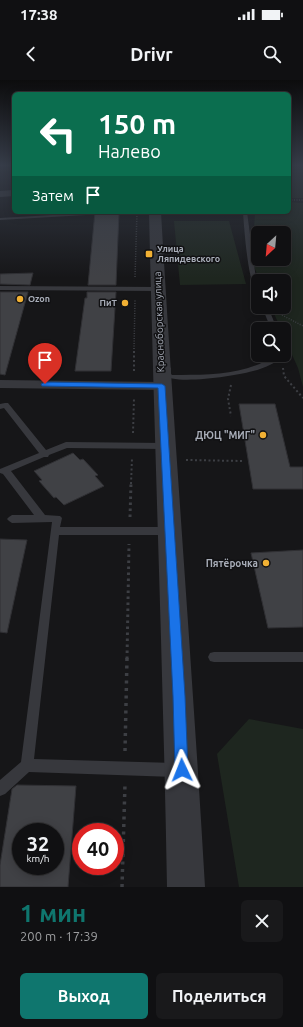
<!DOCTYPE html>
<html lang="ru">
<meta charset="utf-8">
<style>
:root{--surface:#101012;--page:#19191b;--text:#f1f3f6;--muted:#9c9d9f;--line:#303032;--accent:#0f766e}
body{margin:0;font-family:Ubuntu,sans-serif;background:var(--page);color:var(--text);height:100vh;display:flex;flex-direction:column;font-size:15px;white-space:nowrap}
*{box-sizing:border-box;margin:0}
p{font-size:13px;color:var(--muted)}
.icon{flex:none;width:22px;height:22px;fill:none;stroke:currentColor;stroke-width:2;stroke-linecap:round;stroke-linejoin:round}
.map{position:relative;height:807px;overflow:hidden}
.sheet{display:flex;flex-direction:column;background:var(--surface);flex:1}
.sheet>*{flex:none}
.banner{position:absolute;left:12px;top:12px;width:279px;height:122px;border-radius:6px;box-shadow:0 2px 10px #0003,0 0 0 1px var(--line);background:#0b6e4f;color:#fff;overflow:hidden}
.needle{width:26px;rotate:206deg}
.controls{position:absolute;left:251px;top:146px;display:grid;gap:8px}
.controls a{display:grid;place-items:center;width:40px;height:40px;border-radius:6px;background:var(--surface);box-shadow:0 2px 10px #0003,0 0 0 1px var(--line);font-size:20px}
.speed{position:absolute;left:12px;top:743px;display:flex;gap:8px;font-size:20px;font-weight:700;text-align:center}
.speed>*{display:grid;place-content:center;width:52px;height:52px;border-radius:50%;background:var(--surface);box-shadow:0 2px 10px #0003,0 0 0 1px var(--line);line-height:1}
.speed small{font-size:10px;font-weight:400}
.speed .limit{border:6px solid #d22;background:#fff;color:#111}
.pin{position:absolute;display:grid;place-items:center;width:34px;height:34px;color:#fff;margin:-41px -17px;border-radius:50% 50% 50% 0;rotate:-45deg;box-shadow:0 0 4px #0007}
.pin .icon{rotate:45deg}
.me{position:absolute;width:44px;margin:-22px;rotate:358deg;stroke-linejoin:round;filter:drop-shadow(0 0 3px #0008)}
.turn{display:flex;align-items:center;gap:14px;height:84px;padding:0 20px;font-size:18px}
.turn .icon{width:52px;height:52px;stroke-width:2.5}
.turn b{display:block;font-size:28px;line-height:34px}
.then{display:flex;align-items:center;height:38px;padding:0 20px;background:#0003;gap:8px;font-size:15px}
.round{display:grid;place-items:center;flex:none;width:42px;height:42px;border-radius:6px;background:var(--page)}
.overview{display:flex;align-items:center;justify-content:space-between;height:68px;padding:0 20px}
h1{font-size:24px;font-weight:600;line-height:30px;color:var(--accent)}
.action{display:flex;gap:8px;margin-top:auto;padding:8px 20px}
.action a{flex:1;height:46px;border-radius:6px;background:var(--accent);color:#fff;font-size:16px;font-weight:600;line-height:46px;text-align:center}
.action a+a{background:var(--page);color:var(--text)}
.status{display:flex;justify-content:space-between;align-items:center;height:28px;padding:0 20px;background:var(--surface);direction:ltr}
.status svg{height:11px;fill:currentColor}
header{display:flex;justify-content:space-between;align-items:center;height:52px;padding:0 20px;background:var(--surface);font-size:18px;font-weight:600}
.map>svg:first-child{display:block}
.green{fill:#1e261f;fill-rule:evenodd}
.building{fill:#404145;stroke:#303034;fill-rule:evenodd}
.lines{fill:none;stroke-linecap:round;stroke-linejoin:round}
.path-far3{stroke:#3d3f44;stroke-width:1.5;stroke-dasharray:1 1.5;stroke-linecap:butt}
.path-far2{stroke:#3d3f44;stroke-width:2;stroke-dasharray:2 2.5;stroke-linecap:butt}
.path-far1{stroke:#3d3f44;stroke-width:3;stroke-dasharray:2.5 3.5;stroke-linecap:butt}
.path{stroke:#3d3f44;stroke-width:3.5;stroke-dasharray:3 4.5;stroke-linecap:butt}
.service{fill:#37383d;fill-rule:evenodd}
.minor{fill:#37383d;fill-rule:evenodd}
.tertiary{fill:#37383d;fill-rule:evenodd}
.route{fill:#1a73e8;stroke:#114b97}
.poi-dot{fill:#f2b134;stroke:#111113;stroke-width:1.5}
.labels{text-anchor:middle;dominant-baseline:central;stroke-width:3;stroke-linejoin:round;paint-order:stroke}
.far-poi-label{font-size:9px;font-weight:bold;fill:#a8adb8;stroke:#111113;text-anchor:start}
.street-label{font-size:10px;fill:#a8adb8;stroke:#111113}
.poi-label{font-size:10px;font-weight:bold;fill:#a8adb8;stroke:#111113;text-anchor:end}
</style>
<div class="status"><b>17:38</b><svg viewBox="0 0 49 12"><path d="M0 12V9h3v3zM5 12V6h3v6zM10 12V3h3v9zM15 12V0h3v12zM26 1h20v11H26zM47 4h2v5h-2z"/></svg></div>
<header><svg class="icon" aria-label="back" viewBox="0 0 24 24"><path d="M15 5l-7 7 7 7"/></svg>Drivr<svg class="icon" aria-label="search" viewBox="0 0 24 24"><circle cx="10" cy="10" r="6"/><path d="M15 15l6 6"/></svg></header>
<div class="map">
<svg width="303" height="807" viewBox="0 0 303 807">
<rect width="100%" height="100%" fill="#161618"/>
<path class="green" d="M289,85H303V118H289Z
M289,122L303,123V307L298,288L284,257V249H281L271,227H284V201H260L252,182L255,132H289ZM258,153H284V179H258Z
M173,132H236L238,135L173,134Z
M174,141H229L246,204L180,205Z
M249,639L303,649V807H239L217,674Z"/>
<path class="building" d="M95,132H119L116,205H88Z
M33,193L30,205L0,204V194Z
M0,212H28L5,295L0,294Z
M87,212H116L111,291H75L85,218H87Z
M239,324H275L290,387H303V409H253Z
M73,373L80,380L83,379L98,395L95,396L104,406L64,425L56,417L54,418L39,401L42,400L34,391Z
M0,459L27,460L7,553L0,552Z
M303,470V547L268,548L251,473Z
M17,705L76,706L68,807H0V785L12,709ZM21,752H55V786H21Z"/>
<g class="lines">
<path class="path-far3" d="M289,85L303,86
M289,120H303
M135,197L137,132
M282,235L303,246
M134,269L135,220"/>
<path class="path-far2" d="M283,288L284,296L303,318
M134,291V268
M231,305L228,319L231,336
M133,353L134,318
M186,380L243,381
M131,404L132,378"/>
<path class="path-far1" d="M130,437L131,403
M127,579L129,464"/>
<path class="path" d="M125,671L127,578
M122,807L125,704"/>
<path class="service" d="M243,132H247L256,199L258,204V213C248,208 244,146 243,132Z
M88,133V135H86L0,140V138Z
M0,206L157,207L160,209L157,211L0,210Z
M262,227H268L277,249H271Z
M275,275H284C277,282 269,286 260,289C244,295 175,306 163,295V288L167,286L171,288V294L172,295C207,295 246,296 275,275Z
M5,323H8L46,370L66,362L165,363L169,366L165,369L67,368L49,375L48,377H44L11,391L45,435L60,436L62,438L60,447H170L173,448L175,451L173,454L170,455H59L34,679L175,683L180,685L182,690L180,695L175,697L29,692L5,714L0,716V700L21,682L52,442L12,443L9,441L7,439L9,437L12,435H34L3,394L0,393V389L39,373L4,328L0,329V324Z
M214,572H303V582H214L210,581L208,577L210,573Z"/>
<path class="minor" d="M14,110V116L0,117V111Z
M0,300L162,302L167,303L169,306L167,309L162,310L0,308Z"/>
<path class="tertiary" d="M149,132H161C174,357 192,582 205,807H167C163,582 154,357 149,132Z"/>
</g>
<linearGradient id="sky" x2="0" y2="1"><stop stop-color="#0c0c0d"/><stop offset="0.43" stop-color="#363c48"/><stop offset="1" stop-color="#363c48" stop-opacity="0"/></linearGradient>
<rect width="303" height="198" fill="url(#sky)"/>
<path class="route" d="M45,302L162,304L165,306L185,616L188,690L186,695L182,697L177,695L175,690L173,616L158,308L42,306L41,304Z"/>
<g class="poi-dot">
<rect x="145" y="170" width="8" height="8" rx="2"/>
<circle cx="20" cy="219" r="4"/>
<circle cx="125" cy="223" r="4"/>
<circle cx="263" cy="355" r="4"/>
<circle cx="266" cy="483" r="4"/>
</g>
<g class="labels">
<g class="far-poi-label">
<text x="157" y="169">Улица<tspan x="157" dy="10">Ляпидевского</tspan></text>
<text x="28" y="219">Ozon</text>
<text x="117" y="223" text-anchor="end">ПиТ</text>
</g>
<g class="street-label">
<text transform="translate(159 242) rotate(-92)">Красноборская улица</text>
</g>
<g class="poi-label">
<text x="255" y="355">ДЮЦ "МИГ"</text>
<text x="258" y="483">Пятёрочка</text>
</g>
</g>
</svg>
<div class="controls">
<a><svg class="needle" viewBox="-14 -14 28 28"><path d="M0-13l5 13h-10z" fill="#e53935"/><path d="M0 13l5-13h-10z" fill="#9c9d9f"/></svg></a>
<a><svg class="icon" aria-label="sound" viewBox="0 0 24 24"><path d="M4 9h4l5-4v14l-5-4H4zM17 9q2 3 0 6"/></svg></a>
<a><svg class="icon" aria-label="search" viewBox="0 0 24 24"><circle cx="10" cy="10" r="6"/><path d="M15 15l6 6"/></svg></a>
</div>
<div class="speed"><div>32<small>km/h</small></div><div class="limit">40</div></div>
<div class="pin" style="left:45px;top:304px;background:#d93025"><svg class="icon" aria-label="arrive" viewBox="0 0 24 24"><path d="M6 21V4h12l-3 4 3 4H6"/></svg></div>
<svg class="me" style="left:182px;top:690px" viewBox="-20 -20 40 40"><path d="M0-17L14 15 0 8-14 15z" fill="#1a73e8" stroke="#fff" stroke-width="4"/></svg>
<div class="banner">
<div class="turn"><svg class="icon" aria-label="left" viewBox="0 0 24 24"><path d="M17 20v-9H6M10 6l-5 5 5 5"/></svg><div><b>150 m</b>Налево</div></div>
<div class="then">Затем<svg class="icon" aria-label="arrive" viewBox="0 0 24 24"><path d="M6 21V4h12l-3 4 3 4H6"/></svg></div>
</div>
</div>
<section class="sheet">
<div class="overview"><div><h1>1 мин</h1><p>200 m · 17:39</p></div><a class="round"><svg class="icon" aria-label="close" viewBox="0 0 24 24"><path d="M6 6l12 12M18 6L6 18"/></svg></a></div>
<div class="action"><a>Выход</a><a>Поделиться</a></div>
</section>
